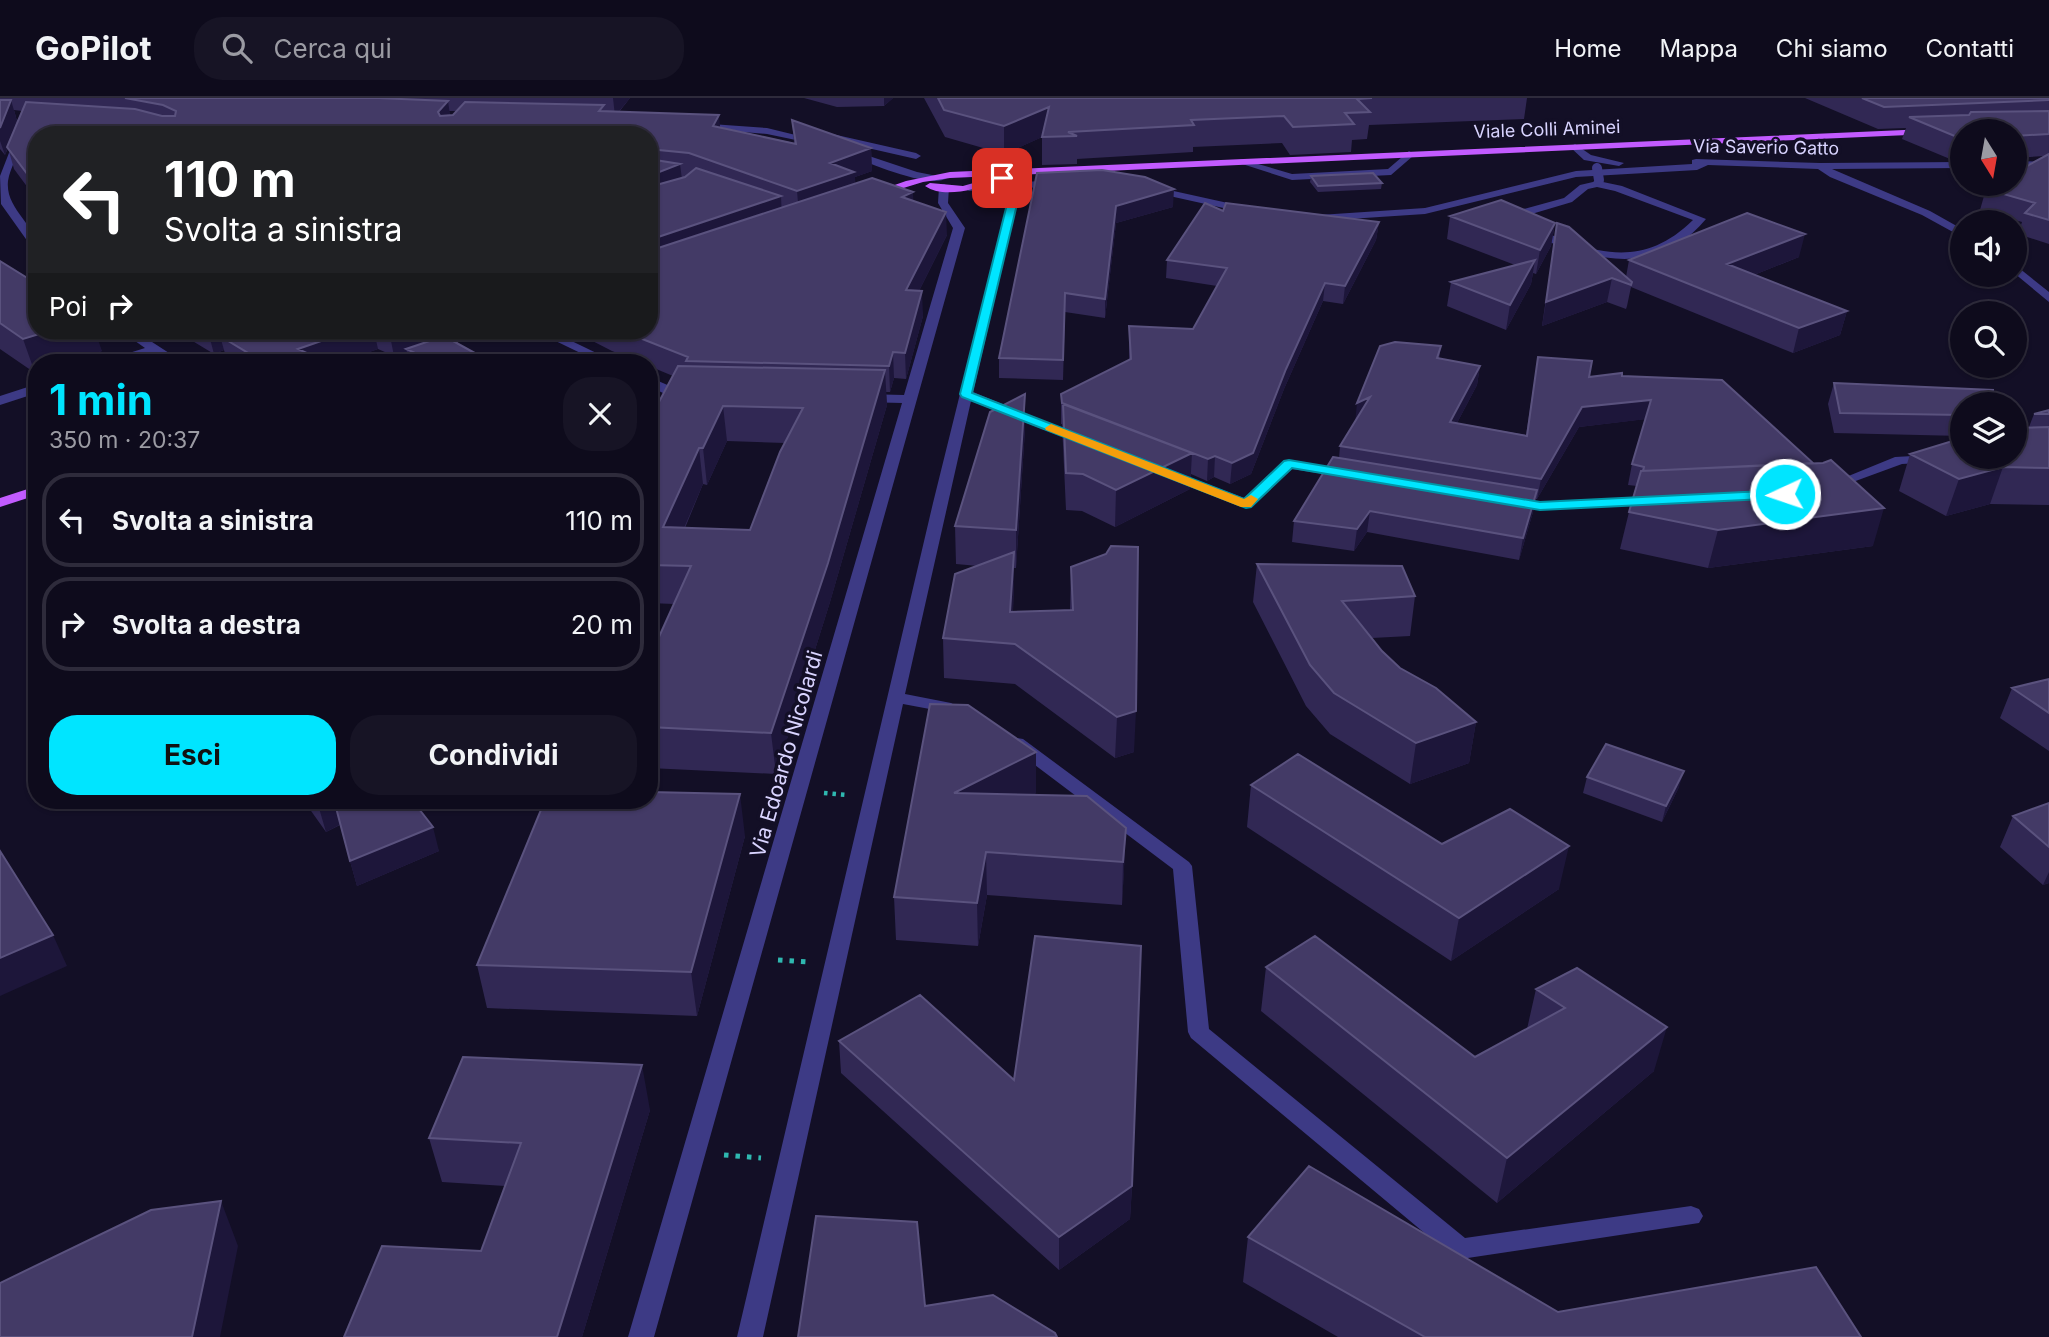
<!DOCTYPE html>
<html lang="it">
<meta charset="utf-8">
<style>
:root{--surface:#0e0b1c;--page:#171425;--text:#f1f3f6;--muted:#9b9ba3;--line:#2e2b3b;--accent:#00e5ff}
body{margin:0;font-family:Inter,sans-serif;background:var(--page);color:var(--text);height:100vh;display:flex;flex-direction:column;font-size:26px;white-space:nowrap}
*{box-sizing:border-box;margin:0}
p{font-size:23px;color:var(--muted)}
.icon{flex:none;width:38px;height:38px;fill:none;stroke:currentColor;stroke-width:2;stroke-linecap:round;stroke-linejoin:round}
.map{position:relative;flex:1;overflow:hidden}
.drawer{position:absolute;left:28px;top:256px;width:630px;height:455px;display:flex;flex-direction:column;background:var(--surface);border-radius:28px;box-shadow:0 2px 5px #0004,0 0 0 2px var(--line)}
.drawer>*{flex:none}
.hud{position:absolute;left:28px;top:28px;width:630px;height:214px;border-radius:28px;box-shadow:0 2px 5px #0004,0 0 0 2px var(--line);background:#202124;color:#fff;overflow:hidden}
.needle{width:46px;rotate:169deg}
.controls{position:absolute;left:1950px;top:21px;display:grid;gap:14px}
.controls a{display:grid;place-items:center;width:77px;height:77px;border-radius:50%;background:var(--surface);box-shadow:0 2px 5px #0004,0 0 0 2px var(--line);font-size:35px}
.pin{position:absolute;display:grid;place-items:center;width:60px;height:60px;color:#fff;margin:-30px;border-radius:14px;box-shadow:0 4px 10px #0006}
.me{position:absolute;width:77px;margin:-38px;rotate:267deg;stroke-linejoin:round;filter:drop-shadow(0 0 5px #0008)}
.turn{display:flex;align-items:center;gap:24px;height:147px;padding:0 21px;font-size:32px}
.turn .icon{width:91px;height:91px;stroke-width:2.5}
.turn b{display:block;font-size:49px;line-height:60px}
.then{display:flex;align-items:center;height:66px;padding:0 21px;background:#0003;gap:14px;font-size:26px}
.round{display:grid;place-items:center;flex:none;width:74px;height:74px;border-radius:28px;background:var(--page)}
.summary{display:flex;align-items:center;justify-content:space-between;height:119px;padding:0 21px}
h1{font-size:42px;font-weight:700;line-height:52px;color:var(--accent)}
.button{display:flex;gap:14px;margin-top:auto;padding:14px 21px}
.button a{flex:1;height:80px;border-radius:28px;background:var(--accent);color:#111;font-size:28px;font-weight:700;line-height:80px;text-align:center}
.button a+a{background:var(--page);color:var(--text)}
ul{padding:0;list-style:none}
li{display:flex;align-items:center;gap:21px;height:94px;margin:0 14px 10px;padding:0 7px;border:4px solid var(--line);border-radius:28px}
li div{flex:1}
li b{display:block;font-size:26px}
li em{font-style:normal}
header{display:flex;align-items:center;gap:42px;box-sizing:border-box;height:98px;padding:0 35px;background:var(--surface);border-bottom:2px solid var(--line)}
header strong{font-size:33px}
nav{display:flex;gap:38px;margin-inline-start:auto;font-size:24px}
.search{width:490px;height:63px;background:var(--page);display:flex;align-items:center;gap:18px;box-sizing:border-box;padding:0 24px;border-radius:28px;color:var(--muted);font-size:26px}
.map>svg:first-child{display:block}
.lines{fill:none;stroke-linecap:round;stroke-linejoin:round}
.path-far1{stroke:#2fb8b0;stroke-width:4.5;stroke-dasharray:3.5 5;stroke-linecap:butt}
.path{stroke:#2fb8b0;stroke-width:5;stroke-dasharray:4.5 7;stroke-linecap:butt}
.minor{fill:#3d3a85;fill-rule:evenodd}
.major{fill:#c25bff;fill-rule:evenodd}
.minor-bridge{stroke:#3d3a85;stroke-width:10}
.wall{fill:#312854;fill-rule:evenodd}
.shaded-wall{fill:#1d163a}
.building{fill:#433a66;stroke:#5a527e;stroke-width:2;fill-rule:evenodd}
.route{fill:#00e5ff;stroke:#0095a6;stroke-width:2}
.slow{fill:#f59e0b}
.labels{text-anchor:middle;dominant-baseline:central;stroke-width:7;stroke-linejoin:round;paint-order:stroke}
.far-street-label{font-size:18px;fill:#d9d4ff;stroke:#130f26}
.street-label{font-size:21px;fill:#d9d4ff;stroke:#130f26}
</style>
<header>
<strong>GoPilot</strong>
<div class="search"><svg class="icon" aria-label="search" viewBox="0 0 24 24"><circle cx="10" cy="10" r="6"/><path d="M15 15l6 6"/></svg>Cerca qui</div>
<nav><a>Home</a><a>Mappa</a><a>Chi siamo</a><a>Contatti</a></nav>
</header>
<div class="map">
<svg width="2049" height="1239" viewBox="0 0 2049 1239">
<rect width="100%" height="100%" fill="#130f26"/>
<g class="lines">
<path class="path-far1" d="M824,695L846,697"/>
<path class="path" d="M778,862L808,864
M724,1057L761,1060"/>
<path class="minor" d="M697,25L767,30L820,43L815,46L767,36L694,30V26Z
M819,33L916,55L921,58L916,61L815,38L814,36Z
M19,39L24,42C19,55 10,70 8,83C5,112 37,126 37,152L33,151L1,106L0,78L14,42Z
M1575,46L1591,57L1624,65L1619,68L1584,62L1570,49Z
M851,52L917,74L947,80C930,92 868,64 847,57L846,55Z
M1409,53L1414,56L1413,58L1391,77L1292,82L1236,64L1241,61L1292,76L1388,71Z
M1696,61L1820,65L1962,64V70L1832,71L1930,113L1962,131V139L1922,117L1830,79L1818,71L1708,67L1697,72L1576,79L1425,116L1319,123L1313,120L1319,117L1425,110L1576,73L1692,66V62Z
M2014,63L2049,64V70L2014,69Z
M1002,77L1010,85L1057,82L1062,85L1057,88L1013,91L1018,102L973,294L1090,342L1088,345H1078L971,303L905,596L951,605L960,610L951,615L903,606L763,1239H737L933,405L1008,102L1002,91L969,93L964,90L969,87L999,85L997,80Z
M1599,79L1603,80V84L1622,88L1706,121C1662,174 1607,166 1549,144C1534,138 1517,133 1506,121L1509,115L1564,100L1580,87L1593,84ZM1597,89L1615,93L1693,122C1637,177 1585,151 1522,125L1518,120L1572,104L1588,91Z
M944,86L949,89L948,105L965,130L654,1239H628L902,305L863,304L856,300L863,296L904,297L953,130L938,105L939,89Z
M1151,88L1246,109L1251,112L1246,115L1147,93V89Z
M2014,166L2049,194V204L2014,175Z
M121,233H135L183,264H168L154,255L127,264H109L110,261L145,250Z
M535,233H551L615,264H599Z
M248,245L254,249L252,252L217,264H199Z
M649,279L679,292L693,293L695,296C681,306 663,295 649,288Z
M37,286V295L0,307V298Z
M1931,357L1936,358V364L1902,366L1831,392L1824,388L1895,359Z
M1289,362L1349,372L1356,376L1349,380L1292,371L1251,409L1246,410L1161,376L1168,372L1173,373L1244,400L1284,363Z
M1654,398L1661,402L1659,405L1540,412L1506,406L1504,403L1511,399L1540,404Z
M1017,640L1023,641L1189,764L1192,768L1209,931L1465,1140L1691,1108L1699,1111L1703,1118L1699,1125L1461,1161L1452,1158L1191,940L1188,934L1173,771L1011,649L1008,645L1011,641Z"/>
<path class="major" d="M1927,31L1932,34L1931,36L950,80L923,84L874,99L869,96L906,83L950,74Z
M991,80L995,81V85C974,91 944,101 925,88L930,85L963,88Z
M471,233H488L404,264H386Z
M37,388V397L0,409V400Z"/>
<path class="minor-bridge" d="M1597,70L1599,82"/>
</g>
<path class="wall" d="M0,0H630L619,14L720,29L794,45L792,22L871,50L872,73L855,79V86L913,103L947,137L919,193L923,218L906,281L894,280L890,294H886L887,307L830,504L776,676L649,670V561L674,506L649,505V319H651L673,278L649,268V264H640L612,253L573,233H649V37H37V102L14,71L8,50L5,57L0,51ZM14,12L22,13L17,23ZM449,13H457L453,17H450ZM727,343L785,345L750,432L685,430L703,386L707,387Z
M804,0H893L884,8L837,9Z
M924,0H1527L1524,21L1369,27L1367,41L1352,42L1351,54L1290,57L1282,45L1193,49V54L1077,61V66L1042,67V39L1004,56L945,39Z
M1805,0H2049V146L2018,136L2022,124L1980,112L1986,91L2044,58L2014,60V33H1962V62L1950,61L1902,41L1906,30L1878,31Z
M1037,75L1173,109L1116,125L1105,220L1065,214L1063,282L999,280V260Z
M1311,78L1382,85L1381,91L1318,94L1310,84Z
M1223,113L1379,124L1376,142L1343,206L1323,203L1284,291L1251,376L1230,386L1214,379L1207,383L1191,376L1190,391L1115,429L1082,413L1066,412L1062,326H1061V296L1129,262V228L1193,231L1217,188L1166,180L1167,162Z
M1450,118L1555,125L1551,148L1536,176L1533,175L1531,186L1506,232L1447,208L1451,184L1515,167L1447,141Z
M1557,125L1626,179L1629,162L1799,159L1754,177L1847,213L1840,237L1793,255L1631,189L1627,208L1626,211L1607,204L1542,228Z
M0,163L102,253L68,264H37V274L35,275L0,251Z
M176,233H432L434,241L491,264H409L407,254L394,258L378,251L340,264H228L227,263L224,252L214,256Z
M1441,248L1439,261L1480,268L1477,287L1457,325L1526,337L1538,259L1589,279L1622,278L1873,448L1708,470L1620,451L1629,414L1637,388L1628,387L1632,366L1645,321L1579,329L1537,401H1536L1533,414L1519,462L1367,434L1354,453L1292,444L1294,423L1339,360L1340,348Z
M1834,285L1962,306V338L1834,335L1828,306Z
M1025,296V331L1016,470H1014L1013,514L1070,512L1071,469L1134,654L1115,660L1015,586L944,580L943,540L978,468L956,466L955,428Z
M2049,312V407L1990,406L1946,418L1899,393L1910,356L2029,329L2034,316Z
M1257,466L1415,498L1410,538L1372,540L1382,553L1400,570L1476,624L1469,665L1410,686L1330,636L1306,608L1253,504Z
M2049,581V653L2000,620L2012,590Z
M930,606L1036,695L1032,697L1126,730L1122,807L987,797L978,848L896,842L894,799Z
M1587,679L1679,689L1662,724L1583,695Z
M1251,687L1442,746L1559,791L1451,863L1247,729Z
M287,702H412L439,753L357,788L340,727L326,734L304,703L287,704Z
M2049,705V785L2043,787L2000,749L2013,718Z
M745,738L697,918L487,910L477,867Z
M1266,869L1475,959L1527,931L1536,891L1654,973L1497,1105L1261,913Z
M839,943L1014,982L1132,1088L1130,1121L1059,1172L841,975Z
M650,1012L582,1239H344L481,1153L505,1088L442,1084L429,1040Z
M1248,1139L1558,1214L1861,1239H1338L1243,1184Z"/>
<path class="shaded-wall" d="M613,0H630L615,18Z
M884,0H893L884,8Z
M11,2L17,23L5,57L0,43V30Z
M448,3L451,24L442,35L438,14Z
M1049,9V36L1004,56V28Z
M719,17L721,38L713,28Z
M871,50L872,73L855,79L856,96L799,116L797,93L830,65Z
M680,66L683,89L649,102V78Z
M1174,91L1173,109L1116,125L1105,220V201L1116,108Z
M913,94L914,117L902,99Z
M781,98L782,122L649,167V142Z
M946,114L947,137L907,217L906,192Z
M1379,124L1376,142L1343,206L1345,188Z
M1555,125L1551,148L1536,176L1540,152Z
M1805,136L1799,159L1721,190L1727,166Z
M1535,162L1531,186L1506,232L1510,207Z
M1612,180L1607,204L1542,228L1546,204Z
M1325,185L1323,203L1284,291L1251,376L1230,386L1232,365L1286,271Z
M922,193L923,218L906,281L905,255Z
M1847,213L1840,237L1793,255L1799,230Z
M49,233H95L102,253L68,264H37V274L35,275L23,241Z
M208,233H277L220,238L224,252L214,256Z
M350,233H374L378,251L340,264H301L298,251Z
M389,233H432L434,244L406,251L407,254L394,258Z
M893,254L894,280L890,294L889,268Z
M1480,268L1477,287L1447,344L1450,324Z
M885,272L887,307L830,504L776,676L771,635Z
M1025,296V331L1016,470V432Z
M1370,299L1355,325L1357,305Z
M1651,302L1647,321L1579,329L1537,401L1541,381L1582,309Z
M723,308L727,343L707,387L703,350Z
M699,350L703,386L668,467L663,429Z
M1192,355L1190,391L1115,429L1116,392Z
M1215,358L1214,379L1207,383L1208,361Z
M2003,369L1990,406L1946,418L1959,381Z
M1537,392L1533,414L1519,462L1523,440Z
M1884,410L1873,448L1708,470L1718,432Z
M1370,413L1367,434L1354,453L1357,431Z
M1014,454V493L1011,545L1010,514Z
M1136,613L1134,654L1115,660L1117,619Z
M1476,624L1469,665L1410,686L1416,645Z
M1036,654V695L955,737L954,695Z
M1684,673L1679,689L1662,724L1666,708Z
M740,696L745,738L697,918L691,874Z
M334,702L341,726L326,734L319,710Z
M433,729L439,753L357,788L350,763Z
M1126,730L1124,772L1122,807L1123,764Z
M1569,748L1559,791L1451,863L1459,820Z
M986,754L987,797L978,848L977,805Z
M2049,774V785L2043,787Z
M53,837L67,868L0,898V860Z
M1667,929L1654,973L1497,1105L1507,1060Z
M642,967L650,1012L582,1239H557Z
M1132,1088L1130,1121L1059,1172V1139Z
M221,1103L238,1148L220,1239H192Z"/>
<path class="building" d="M125,0H378L448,3L438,14L440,18L453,17L465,4L604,7L599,13L719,17L713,28L796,46L792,22L871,50L830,65L854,74L797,93L689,55L649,51V37H37V89L7,49L26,4L135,11L162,18H175L176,13L163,7Z
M938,0H1372L1357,1L1370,14L1345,15L1354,26L1293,29L1284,18L1191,22L1194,27L1068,34L1077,38L1042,39L1049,9L1004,28L944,12Z
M1862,0H2049V2L1884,9Z
M0,2H11L0,30Z
M2049,13V36L2014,38V33H1962V39H1957L1909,19L1969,17L1971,14Z
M2049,56V122L2025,115L2035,105L1986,91L1995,86H2014V75Z
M649,61L680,66L649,78Z
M696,70L781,98L649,142V89L685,79Z
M1102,72L1145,79L1174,91L1116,108L1105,201L1065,195L1063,262L999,260L1037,75Z
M1373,75L1382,85L1318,88L1311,78Z
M872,80L913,94L902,99L946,114L906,192L922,193L905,255L893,254L889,268L686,263L688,259L622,233H649V153Z
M1501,102L1555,125L1540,152L1450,118Z
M1205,105L1223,113L1226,105L1379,124L1345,188L1325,185L1286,271L1253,355L1232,365L1215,358L1208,361L1062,305L1061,296L1131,261L1129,228L1193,231L1227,170L1167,162Z
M1747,115L1805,136L1727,166L1847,213L1799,230L1629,162Z
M1557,125L1569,129L1632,184L1631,187L1612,180L1546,204Z
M1535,162L1510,207L1451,184Z
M0,163L37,186V233H49L23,241L0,225Z
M233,233H350L298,251L326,264H263L220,238Z
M444,238L491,264H435L406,251Z
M1395,244L1441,248L1437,260L1480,268L1450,324L1527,338L1538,259L1592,263L1589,279L1622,275V278L1722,282L1813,365L1643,373L1644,369L1632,366L1651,302L1582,309L1541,381L1340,348L1370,299L1357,305L1380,248Z
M678,268L885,272L828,465L771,635L649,629V561L691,468L649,467V319H651ZM723,308L803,310L780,354L750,432L663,429L699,350H703Z
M1834,285L1993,292L1992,306H1962V317L1840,315Z
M1025,296L1016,432L955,428L990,314Z
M1063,306L1192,355L1116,392L1083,376L1066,375Z
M2049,312V316H2034Z
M2049,329V370L2003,369L1959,381L1910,356L1962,340V359H2014V330Z
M1333,359L1537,392L1523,440L1370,413L1357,431L1294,423Z
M1831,362L1884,410L1718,432L1629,414L1641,373L1823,365Z
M1111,448L1138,449L1136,613L1117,619L1015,546L943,540L955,476L1014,454L1010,514L1073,512L1071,469L1106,456Z
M1257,466L1402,468L1415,498L1342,503L1382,553L1400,570L1436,590L1476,624L1416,645L1334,595L1310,567Z
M2049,581V615L2012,590Z
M930,606L968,607L1036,654L954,695L1087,698L1126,730L1123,764L986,754L977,805L894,799Z
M1606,646L1684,673L1666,708L1587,679Z
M1298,656L1442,746L1510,711L1569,748L1459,820L1251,687Z
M649,694L740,696L691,874L477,867L545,702H649Z
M313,702H412L433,729L350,763L334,702L319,710Z
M2049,705V749L2013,718Z
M0,753L53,837L0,860Z
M1035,838L1141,848L1132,1088L1059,1139L839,943L920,897L1014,982Z
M1315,838L1475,959L1565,910L1536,891L1577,870L1667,929L1507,1060L1266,869Z
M463,959L642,967L557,1239H344L382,1148L481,1153L521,1045L429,1040Z
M1309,1068L1558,1214L1816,1169L1861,1239H1425L1248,1139Z
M221,1103L192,1239H0V1185L151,1112Z
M816,1118L917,1124L925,1208L993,1197L1055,1235L1057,1239H798Z"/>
<path class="route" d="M1002,77L1007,80L1018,102L972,295L1244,401L1284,363L1289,362L1540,404L1785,392L1792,396L1785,400L1540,412L1292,370L1251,409L1246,410L962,299L960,296L1008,102L997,80Z"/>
<path class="slow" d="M1051,326L1244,401L1251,397L1258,401L1251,409H1241L1046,332L1045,330Z"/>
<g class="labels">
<g class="far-street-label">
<text transform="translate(1547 31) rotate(-2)">Viale Colli Aminei</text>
<text transform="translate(1766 49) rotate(1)">Via Saverio Gatto</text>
</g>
<g class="street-label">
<text transform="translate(786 656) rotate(-74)">Via Edoardo Nicolardi</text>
</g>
</g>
</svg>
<div class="controls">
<a><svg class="needle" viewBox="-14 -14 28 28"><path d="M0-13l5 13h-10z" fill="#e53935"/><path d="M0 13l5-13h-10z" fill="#9b9ba3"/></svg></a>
<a><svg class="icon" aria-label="sound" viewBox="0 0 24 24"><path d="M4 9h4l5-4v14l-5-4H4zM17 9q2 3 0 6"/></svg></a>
<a><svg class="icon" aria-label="search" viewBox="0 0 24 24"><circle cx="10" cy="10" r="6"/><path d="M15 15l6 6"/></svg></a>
<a><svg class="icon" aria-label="layers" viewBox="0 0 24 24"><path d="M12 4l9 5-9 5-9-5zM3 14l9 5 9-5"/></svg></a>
</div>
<div class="pin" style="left:1002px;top:80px;background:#d93025"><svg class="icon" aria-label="arrive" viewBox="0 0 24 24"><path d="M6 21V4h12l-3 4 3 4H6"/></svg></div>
<svg class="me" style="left:1785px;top:396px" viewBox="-20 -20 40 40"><circle r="17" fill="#00e5ff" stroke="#fff" stroke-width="3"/><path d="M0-11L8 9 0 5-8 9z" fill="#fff"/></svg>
<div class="hud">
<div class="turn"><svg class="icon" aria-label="left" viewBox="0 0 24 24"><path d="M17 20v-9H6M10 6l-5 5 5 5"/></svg><div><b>110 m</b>Svolta a sinistra</div></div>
<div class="then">Poi<svg class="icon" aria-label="right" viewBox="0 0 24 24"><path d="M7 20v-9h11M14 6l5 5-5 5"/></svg></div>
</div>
<section class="drawer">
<div class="summary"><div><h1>1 min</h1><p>350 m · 20:37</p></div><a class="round"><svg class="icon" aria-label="close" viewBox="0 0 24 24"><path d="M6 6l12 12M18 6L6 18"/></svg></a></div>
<ul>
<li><svg class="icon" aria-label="left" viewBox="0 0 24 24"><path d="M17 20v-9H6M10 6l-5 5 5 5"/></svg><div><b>Svolta a sinistra</b></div><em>110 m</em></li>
<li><svg class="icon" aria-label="right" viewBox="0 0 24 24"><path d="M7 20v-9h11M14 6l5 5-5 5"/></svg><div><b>Svolta a destra</b></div><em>20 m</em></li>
</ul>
<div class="button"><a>Esci</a><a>Condividi</a></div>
</section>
</div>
